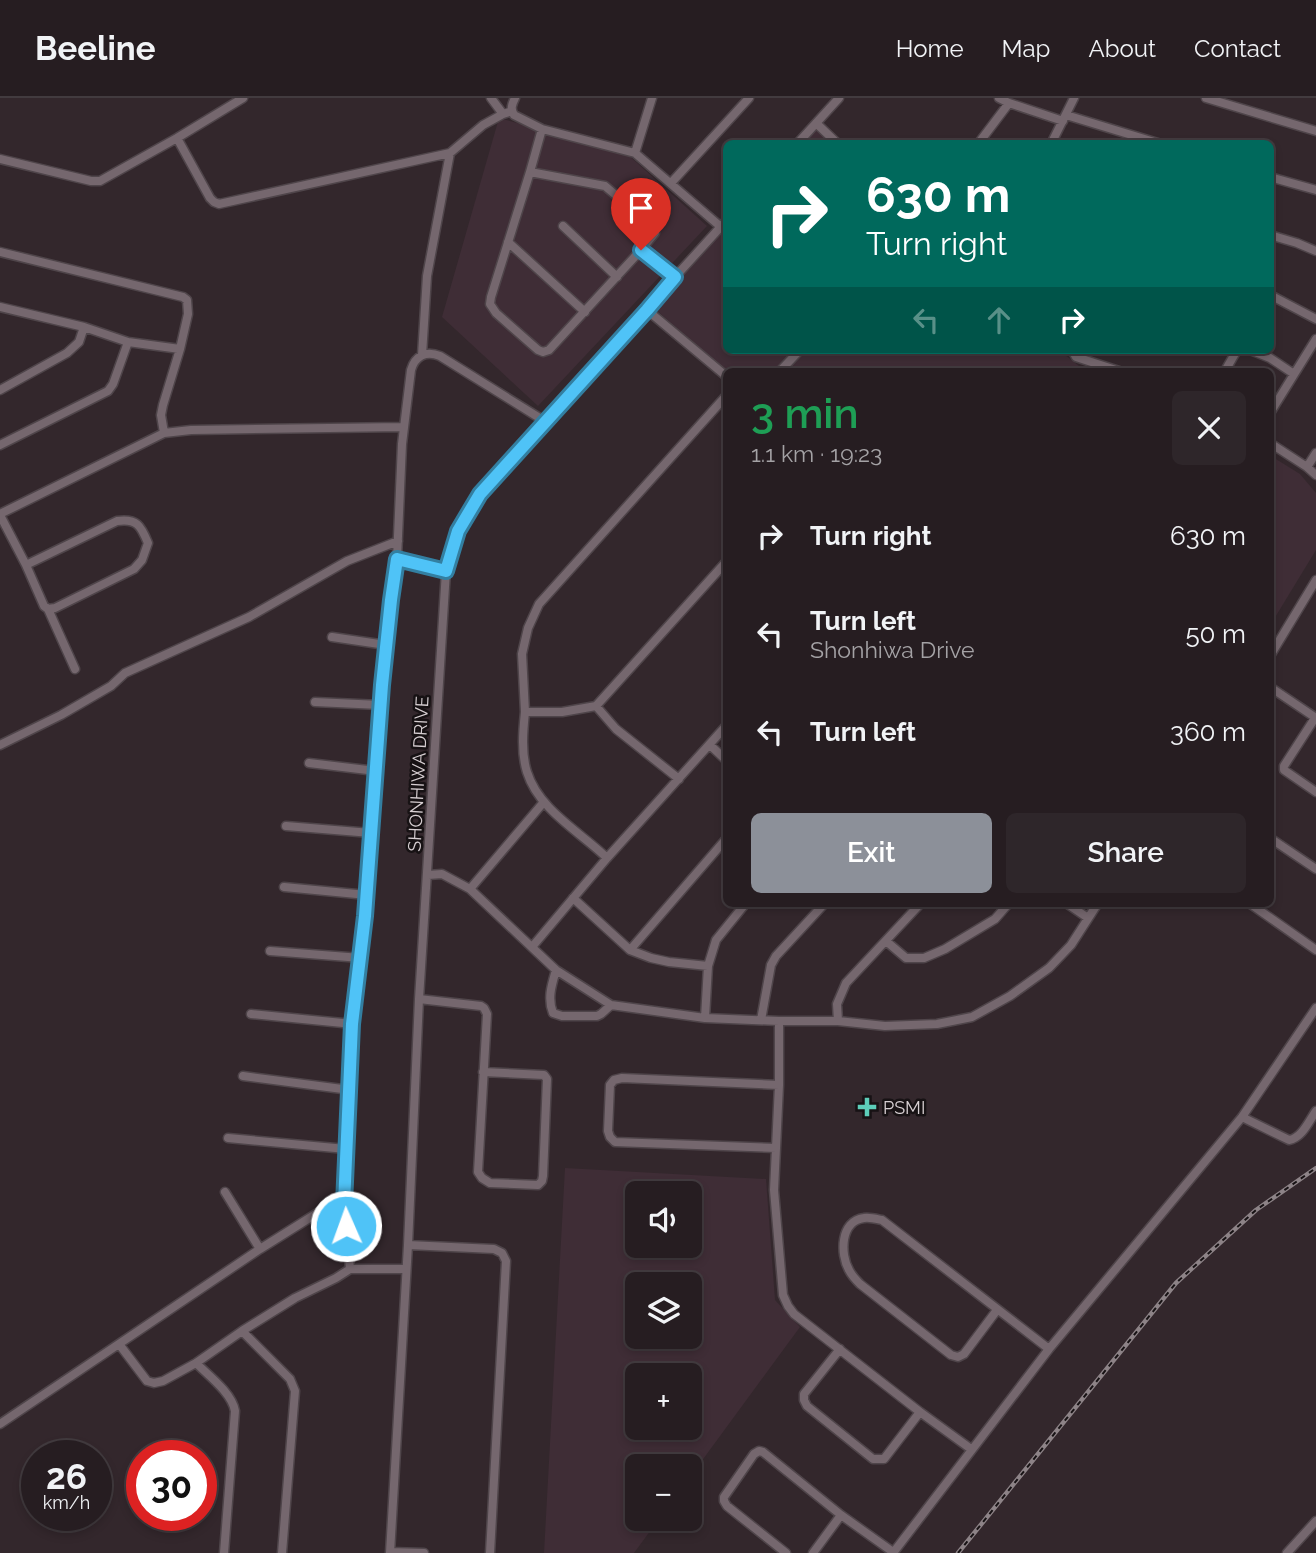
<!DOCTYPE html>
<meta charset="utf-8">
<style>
:root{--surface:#261d21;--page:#2e262a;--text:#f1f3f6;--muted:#a4a2a5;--line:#423b3f;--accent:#8c9099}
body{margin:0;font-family:Raleway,sans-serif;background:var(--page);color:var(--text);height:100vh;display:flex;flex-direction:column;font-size:26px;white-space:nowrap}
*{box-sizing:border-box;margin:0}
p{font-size:23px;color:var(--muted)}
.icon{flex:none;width:38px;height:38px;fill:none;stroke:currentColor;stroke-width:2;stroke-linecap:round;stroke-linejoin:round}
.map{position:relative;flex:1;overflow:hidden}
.panel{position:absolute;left:723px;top:270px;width:551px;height:539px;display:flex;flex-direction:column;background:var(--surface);border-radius:10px;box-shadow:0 4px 10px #0003,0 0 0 2px var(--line)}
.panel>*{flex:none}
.top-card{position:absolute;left:723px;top:42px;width:551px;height:214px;border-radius:10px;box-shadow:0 4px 10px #0003,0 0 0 2px var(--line);background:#00695c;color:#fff;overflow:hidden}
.controls{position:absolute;left:625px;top:1083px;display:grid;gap:14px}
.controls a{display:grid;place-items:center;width:77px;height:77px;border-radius:10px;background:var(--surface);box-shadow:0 4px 10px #0003,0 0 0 2px var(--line);font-size:35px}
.speed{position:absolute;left:21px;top:1342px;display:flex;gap:14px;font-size:35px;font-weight:700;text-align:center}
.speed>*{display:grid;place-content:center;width:91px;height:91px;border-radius:50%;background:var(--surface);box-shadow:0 4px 10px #0003,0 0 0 2px var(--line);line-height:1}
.speed small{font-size:18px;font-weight:400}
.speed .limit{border:10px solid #d22;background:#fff;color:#111}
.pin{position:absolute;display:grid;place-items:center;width:60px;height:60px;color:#fff;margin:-72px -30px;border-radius:50% 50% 50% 0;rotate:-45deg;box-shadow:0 0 7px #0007}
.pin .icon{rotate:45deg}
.me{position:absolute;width:77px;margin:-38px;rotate:358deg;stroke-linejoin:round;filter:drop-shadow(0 0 5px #0008)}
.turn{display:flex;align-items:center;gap:24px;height:147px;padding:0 28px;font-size:32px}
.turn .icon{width:91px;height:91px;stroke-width:2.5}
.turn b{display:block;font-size:49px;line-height:60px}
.lanes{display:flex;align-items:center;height:66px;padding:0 28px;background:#0003;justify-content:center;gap:35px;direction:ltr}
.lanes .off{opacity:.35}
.round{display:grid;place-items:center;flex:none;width:74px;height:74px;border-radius:10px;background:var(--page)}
.summary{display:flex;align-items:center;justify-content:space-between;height:119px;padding:0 28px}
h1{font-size:42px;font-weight:600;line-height:52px;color:#1e9e55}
.cta{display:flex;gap:14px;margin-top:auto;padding:14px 28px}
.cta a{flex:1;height:80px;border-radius:10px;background:var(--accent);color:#fff;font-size:28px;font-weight:600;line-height:80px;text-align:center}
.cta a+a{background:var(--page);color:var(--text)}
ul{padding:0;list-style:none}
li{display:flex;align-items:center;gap:21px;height:98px;padding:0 28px}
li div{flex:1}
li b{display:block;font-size:26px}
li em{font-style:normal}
header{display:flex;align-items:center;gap:42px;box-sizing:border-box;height:98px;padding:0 35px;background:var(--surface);border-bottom:2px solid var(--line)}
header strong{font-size:33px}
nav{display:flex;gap:38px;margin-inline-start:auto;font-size:24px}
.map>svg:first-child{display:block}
.built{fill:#3f2d36;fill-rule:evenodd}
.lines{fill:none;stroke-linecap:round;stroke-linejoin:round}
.minor-casing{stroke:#4f454a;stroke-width:11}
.minor{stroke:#75676e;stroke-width:8}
.rail-casing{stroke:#8d8387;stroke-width:4.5}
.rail{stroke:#171214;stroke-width:2;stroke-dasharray:5;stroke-linecap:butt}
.route-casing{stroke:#337fa1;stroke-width:18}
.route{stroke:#4fc3f7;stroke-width:12}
.poi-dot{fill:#5dceba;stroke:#171214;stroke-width:2.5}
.labels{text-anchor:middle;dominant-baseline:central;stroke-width:5;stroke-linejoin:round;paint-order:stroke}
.street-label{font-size:18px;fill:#d7cfd2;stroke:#171214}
.poi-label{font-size:18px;fill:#d7cfd2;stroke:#171214;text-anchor:start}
</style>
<header>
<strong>Beeline</strong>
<nav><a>Home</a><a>Map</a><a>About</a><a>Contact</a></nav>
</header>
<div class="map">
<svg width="1316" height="1455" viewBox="0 0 1316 1455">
<rect width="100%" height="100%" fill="#33272c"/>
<path class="built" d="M499,20L625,54L707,128L538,308L442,219Z
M817,29L834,46H802Z
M726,130V252H1059L1079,268L1092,273L726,274L654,210Z
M1271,358L1300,376L1316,395V452L1271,526Z
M565,1070L766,1081L775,1202L800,1229L690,1379V1368H637V1421H659L634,1455H544ZM637,1096H690V1148H637ZM690,1186V1239H637V1186ZM637,1278H690V1330H637Z"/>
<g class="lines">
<defs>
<path id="minor" d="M491,0L503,16
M515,0C512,6 510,11 514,17L542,31L635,55
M652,0L635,55L721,129
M999,0L1009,5L1063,23
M1206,0L1316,33
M1066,17L1161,46
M816,25L838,46
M177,40L210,100L214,104L219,106L450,55L483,27L503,16L512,13
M797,46L839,0
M978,46L1009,5
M1051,46L1074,0
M0,61L91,83H100L177,40L243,0
M530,74L491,199L490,206L496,215L538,252L543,254L549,252L641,152L655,135L654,131L651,127L605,88L530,74L542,31
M1270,79L1316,92
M671,85L749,0
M563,128L617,179
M1270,137L1297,145L1316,153
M508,144L585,214
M641,152L675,179
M0,154L183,199L187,202L188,216L180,251L163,307L161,317L164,335
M1270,197L1316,221
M0,209L84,229L128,244L180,251
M647,212L726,278
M1072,252L1076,259L1119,273
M1250,252L1270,260L1294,276
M422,257L427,178L450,55
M780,273L800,252
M1225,273L1237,252
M0,292L67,255L79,244L84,229
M1270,315L1316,241
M1270,345L1307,369L1316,377
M0,347L108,293L113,286L128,244
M1307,369L1316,355
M0,416L164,335L191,332L403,329
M0,417L26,467L44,508L48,511L55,510L134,471L142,462L148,445C141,428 137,420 117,423L26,467
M397,461L402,346L411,272C415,258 426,252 440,258L546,324
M48,511L75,571
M332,539L386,547
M1270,558L1316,482
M1270,589L1316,620
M315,604L380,607
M596,608L616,631L679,681
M525,614L522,556L528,530L539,506L726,298
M1315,620L1284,668V672L1316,694
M0,647L61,617L111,588L125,575L249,519L347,463L398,443
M710,647L726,662
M309,665L376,673
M286,728L371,735
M1270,740L1316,771
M607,760C579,733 539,712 527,674C521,655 523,633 525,614H562L596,608L726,464
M428,777L442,776L470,791L556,872L611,907L705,920L779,923H838L885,928L937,926L972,919L1010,898L1049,870L1071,847L1098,805
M284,789L367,797
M470,791L543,705
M573,800L630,852L651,860L669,864L708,868
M1066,805L1088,820
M1249,805L1316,852
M886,843L906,860H924L945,851L995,821L1009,805
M532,849L607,760L726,628
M630,852L726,741
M270,853L361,860
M556,872C552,886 547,900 553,915L562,918H597L601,916L611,907
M419,901L481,908L484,910L487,916L478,1074L482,1080L490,1085L538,1087L542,1083L543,1078L547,981L544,977L483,974
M251,916L353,926
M705,920L708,868L716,842L746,805
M761,922L771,867L776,858L825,805
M779,923V987L774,1092L783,1197L788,1208L794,1216L920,1314L971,1351
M838,923L837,906L846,885L921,805
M243,978L350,992
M1242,1019L1289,1042C1302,1040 1309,1023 1316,1013
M228,1040L346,1051
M776,1050L615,1044L610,1039L608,1033L610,987L614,982L622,980L779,987
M225,1094L260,1151
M408,1147L494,1151L502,1155L506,1163L490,1455
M406,1171H350L344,1106L353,926L361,860L367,797L380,607L391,502L397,461L446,473
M997,1212L964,1256L958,1259L951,1257L860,1186C856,1182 852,1178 849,1172C840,1156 840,1123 864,1120C869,1119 877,1121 882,1122L1049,1251
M242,1233L290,1281L295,1293L282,1455
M119,1246L147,1283L154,1285L163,1283L196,1265L242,1233L295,1200L336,1180L350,1171
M840,1251L804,1296V1302L807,1308L873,1361H884L920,1314
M196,1265C208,1277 232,1295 235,1313L224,1455
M0,1326L260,1151L327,1109L344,1106
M390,1454L424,1455
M390,1455L408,1147L419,901L446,473L458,433L479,396L647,212L675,179L726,123
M786,1455L727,1408L724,1403V1399L754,1356L759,1353L763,1354L841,1417L893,1454
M813,1455L841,1417
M893,1455L1049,1251L1242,1019L1316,910
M1287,1455L1316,1423"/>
</defs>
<use href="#minor" class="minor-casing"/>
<use href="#minor" class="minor"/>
<defs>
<path id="rail" d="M958,1455L1176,1185L1256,1112L1316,1070"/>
</defs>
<use href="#rail" class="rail-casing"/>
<use href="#rail" class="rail"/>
</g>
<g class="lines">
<defs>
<path id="route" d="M346,1128L344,1106L352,926L365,818L382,587L391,502L397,461L446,473L458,433L480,396L647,212L675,179L641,152"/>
</defs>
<use href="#route" class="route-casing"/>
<use href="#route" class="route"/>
</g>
<path class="poi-dot" d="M863.5 998.5h7v7h7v7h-7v7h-7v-7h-7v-7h7z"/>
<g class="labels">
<g class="street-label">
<text transform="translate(418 676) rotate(-87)">SHONHIWA DRIVE</text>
</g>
<g class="poi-label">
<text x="883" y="1009">PSMI</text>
</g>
</g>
</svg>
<div class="controls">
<a><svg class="icon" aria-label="sound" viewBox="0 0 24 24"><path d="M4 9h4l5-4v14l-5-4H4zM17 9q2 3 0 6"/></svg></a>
<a><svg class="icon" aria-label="layers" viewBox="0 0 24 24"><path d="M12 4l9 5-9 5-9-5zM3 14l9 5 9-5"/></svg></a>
<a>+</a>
<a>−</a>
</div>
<div class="speed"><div>26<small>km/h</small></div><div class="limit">30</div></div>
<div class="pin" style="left:641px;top:152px;background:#d93025"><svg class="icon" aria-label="arrive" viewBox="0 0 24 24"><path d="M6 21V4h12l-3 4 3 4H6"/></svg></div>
<svg class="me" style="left:346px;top:1128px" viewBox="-20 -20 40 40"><circle r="17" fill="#4fc3f7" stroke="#fff" stroke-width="3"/><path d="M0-11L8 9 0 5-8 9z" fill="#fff"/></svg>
<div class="top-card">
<div class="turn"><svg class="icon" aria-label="right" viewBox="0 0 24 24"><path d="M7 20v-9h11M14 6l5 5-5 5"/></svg><div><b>630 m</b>Turn right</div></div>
<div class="lanes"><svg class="icon off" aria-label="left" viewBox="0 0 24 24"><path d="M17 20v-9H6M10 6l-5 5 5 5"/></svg><svg class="icon off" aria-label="ahead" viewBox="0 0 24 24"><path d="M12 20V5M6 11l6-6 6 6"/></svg><svg class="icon" aria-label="right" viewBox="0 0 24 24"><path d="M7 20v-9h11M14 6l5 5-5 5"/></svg></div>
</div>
<section class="panel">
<div class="summary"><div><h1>3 min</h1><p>1.1 km · 19:23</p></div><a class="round"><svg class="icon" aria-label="close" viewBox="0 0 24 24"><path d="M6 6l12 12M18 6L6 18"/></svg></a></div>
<ul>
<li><svg class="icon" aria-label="right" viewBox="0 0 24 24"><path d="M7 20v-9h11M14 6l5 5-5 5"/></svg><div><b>Turn right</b></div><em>630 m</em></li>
<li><svg class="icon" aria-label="left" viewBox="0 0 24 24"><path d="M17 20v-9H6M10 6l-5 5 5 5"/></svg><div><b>Turn left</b><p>Shonhiwa Drive</p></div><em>50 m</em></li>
<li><svg class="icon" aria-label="left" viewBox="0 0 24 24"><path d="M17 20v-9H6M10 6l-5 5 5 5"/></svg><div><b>Turn left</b></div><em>360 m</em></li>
</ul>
<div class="cta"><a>Exit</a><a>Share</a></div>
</section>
</div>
